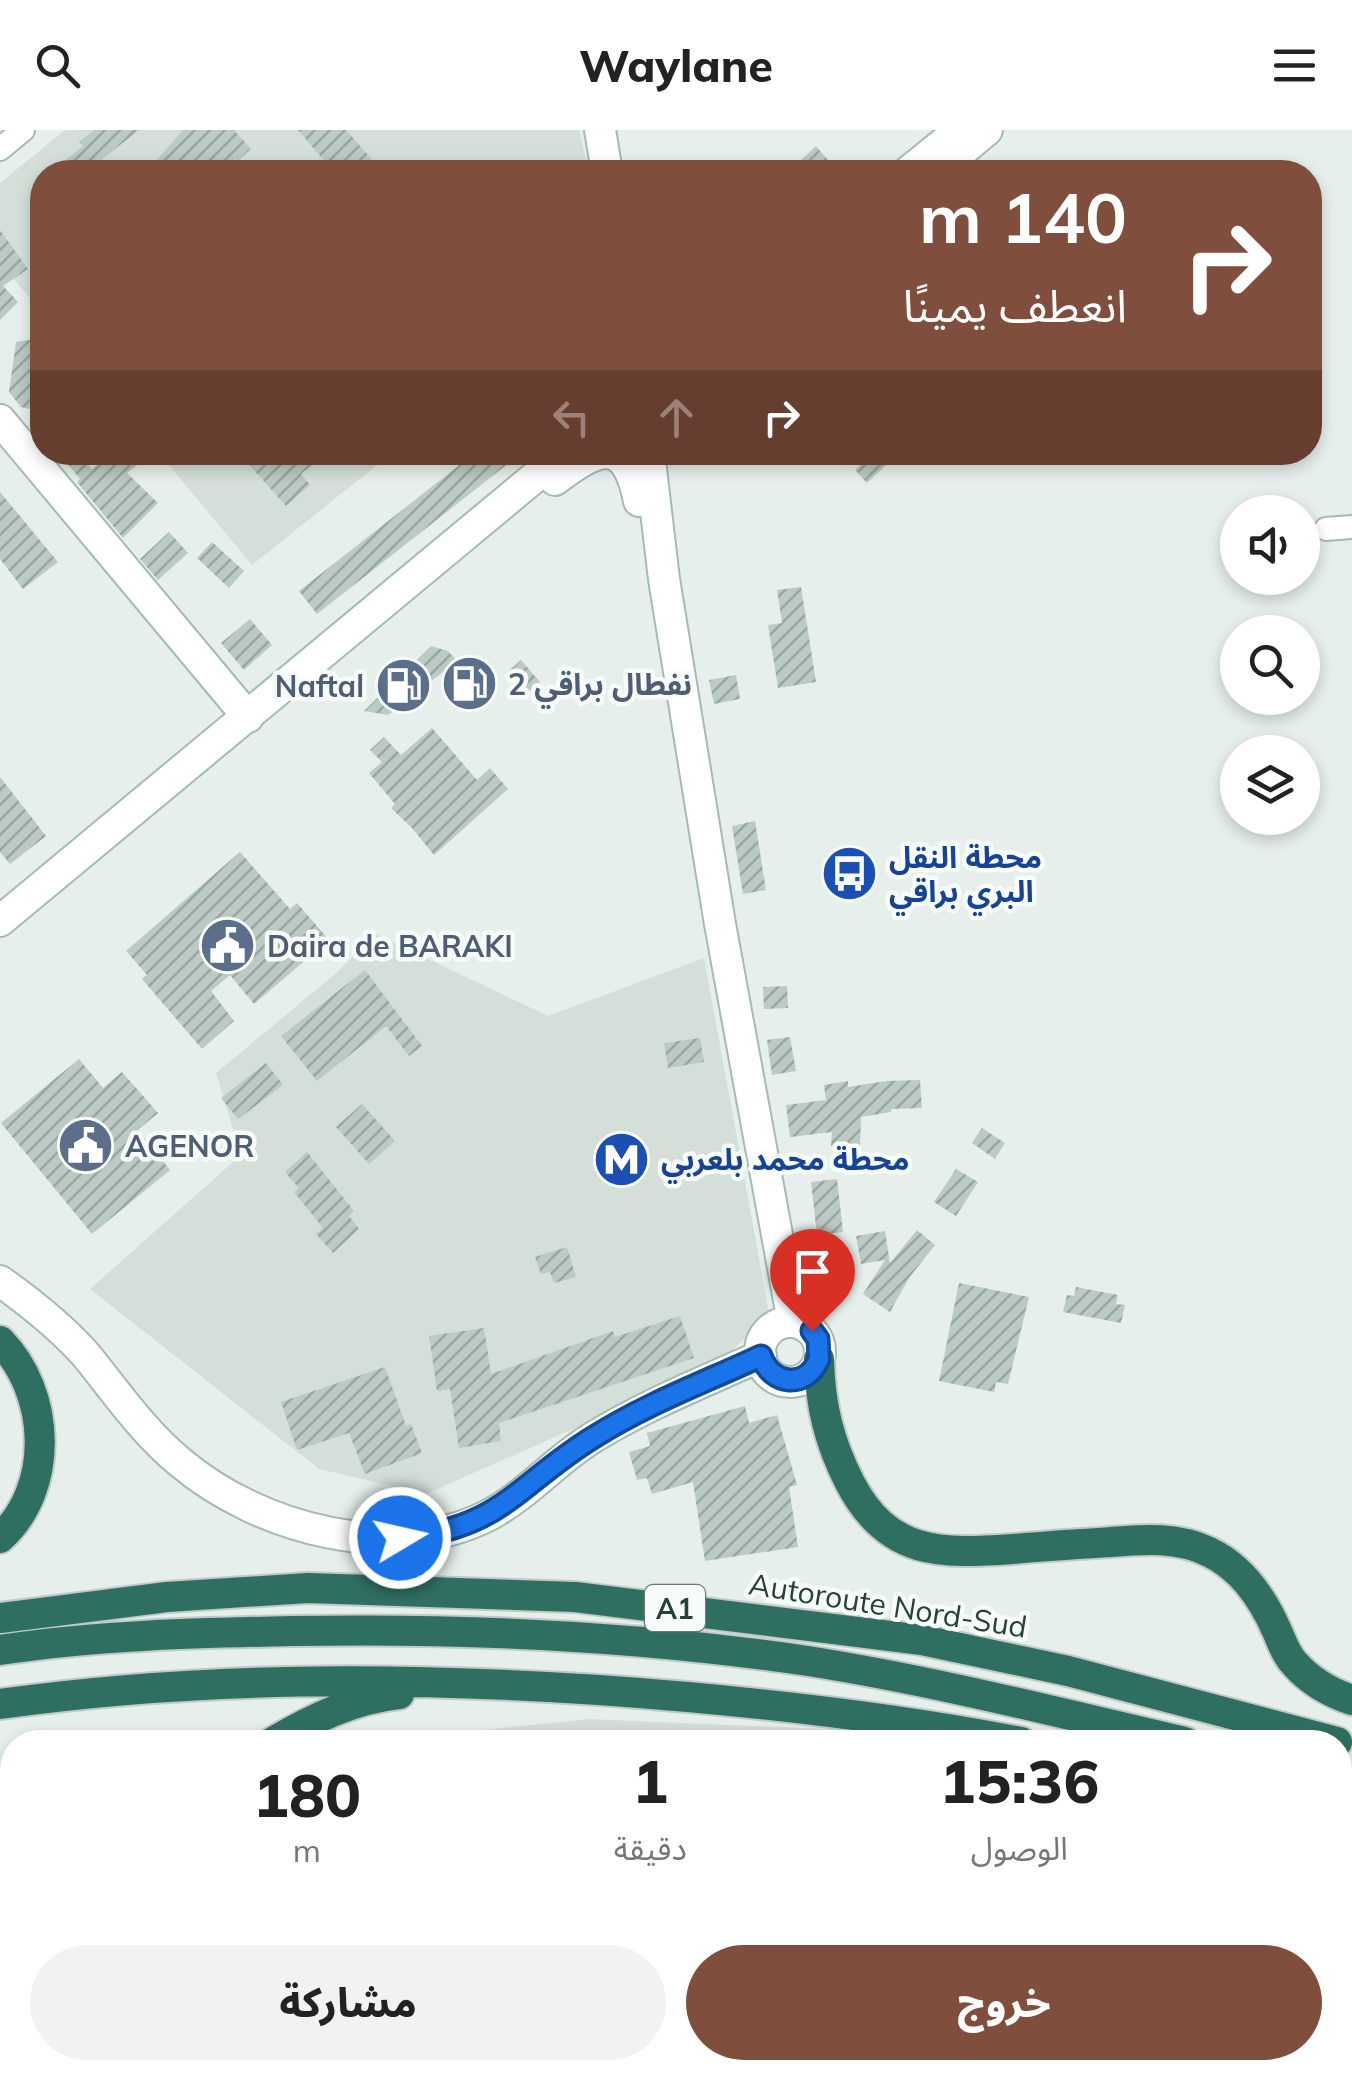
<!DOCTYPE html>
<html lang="ar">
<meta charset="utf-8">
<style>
:root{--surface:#fff;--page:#f2f2f2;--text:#222;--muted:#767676;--accent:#804e3d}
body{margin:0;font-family:Mulish,"Noto Sans Arabic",sans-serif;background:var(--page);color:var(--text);direction:rtl;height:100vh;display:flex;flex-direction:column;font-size:38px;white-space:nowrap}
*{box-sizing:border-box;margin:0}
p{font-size:32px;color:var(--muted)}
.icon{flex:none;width:55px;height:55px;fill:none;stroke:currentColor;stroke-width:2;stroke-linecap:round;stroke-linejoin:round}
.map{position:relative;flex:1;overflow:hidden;direction:ltr}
.panel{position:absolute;left:0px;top:1600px;width:1352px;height:350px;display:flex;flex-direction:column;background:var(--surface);border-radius:40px 40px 0 0;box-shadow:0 5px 15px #0003;direction:rtl}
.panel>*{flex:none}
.top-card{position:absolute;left:30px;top:30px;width:1292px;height:305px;border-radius:40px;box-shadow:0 5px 15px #0003;direction:rtl;background:#804e3d;color:#fff;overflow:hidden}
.fabs{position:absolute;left:1220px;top:365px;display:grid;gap:20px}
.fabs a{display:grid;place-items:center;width:100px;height:100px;border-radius:50%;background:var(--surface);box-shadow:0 5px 15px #0003;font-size:50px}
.pin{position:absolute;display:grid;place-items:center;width:85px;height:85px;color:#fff;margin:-102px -42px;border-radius:50% 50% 50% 0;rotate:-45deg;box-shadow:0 0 10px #0007}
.pin .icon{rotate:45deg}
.me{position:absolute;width:110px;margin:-55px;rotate:81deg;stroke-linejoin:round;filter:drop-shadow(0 0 8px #0008)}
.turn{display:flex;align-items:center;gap:35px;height:210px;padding:0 30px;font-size:45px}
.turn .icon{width:130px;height:130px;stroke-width:2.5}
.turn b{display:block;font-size:70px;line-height:85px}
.lanes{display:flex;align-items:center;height:95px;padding:0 30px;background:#0003;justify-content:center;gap:50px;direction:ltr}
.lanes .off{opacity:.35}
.eta{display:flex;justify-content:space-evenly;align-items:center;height:170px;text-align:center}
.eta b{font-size:60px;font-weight:800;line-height:70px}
.button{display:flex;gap:20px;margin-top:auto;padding:20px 30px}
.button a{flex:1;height:115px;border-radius:60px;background:var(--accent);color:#fff;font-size:40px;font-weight:800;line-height:115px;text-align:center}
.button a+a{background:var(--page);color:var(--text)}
header{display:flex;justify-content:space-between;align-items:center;height:130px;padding:0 30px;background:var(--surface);font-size:45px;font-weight:800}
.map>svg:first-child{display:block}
.built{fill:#d4dfda}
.building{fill:url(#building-hatch)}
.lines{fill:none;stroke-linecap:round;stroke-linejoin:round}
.street-casing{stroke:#a8b8b2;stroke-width:26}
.secondary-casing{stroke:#a4bbb3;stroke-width:34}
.highway-casing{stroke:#c2cac8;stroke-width:34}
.street{stroke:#fff;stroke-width:22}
.secondary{stroke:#fff;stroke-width:30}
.highway{stroke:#2f6f62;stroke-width:30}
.route-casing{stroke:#114b97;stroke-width:25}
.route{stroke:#1a73e8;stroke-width:18}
.labels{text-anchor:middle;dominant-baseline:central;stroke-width:9;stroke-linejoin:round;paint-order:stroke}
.shield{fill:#f7fbf9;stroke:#637a73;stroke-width:2.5}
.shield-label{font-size:28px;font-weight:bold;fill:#24423a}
.service-label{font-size:30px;font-weight:bold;fill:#4e5e75;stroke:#f7fbf9;text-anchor:start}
.transit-label{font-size:30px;font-weight:bold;fill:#164399;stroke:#f7fbf9;text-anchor:start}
.street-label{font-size:30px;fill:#24423a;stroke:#f7fbf9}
</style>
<header><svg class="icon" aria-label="menu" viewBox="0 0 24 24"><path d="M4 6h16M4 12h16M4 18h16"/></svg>Waylane<svg class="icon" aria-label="search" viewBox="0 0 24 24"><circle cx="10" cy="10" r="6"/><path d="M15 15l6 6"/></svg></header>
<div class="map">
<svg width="1352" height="1950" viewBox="0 0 1352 1950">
<defs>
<pattern id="building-hatch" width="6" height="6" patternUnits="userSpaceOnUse" patternTransform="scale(2.5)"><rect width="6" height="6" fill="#bbcac4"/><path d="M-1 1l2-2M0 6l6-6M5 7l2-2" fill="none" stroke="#98a6a0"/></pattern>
</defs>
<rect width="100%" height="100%" fill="#e6efeb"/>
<path class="built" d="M65,0H579L589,42H42V183L0,132V53Z
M159,323H392L252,435Z
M376,804L548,886L704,828L769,1183L720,1234L426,1364L319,1339L90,1159L241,1025L216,943L335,844Z
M589,1589L848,1600L850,1612H370Z
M105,1938H910L912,1950H99Z"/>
<path class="building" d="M94,0H139L86,42H50L83,16L79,12Z
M183,0H234L251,19L225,42H146Z
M298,0H346L383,42H334Z
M816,16L838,42H785L802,29Z
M0,100L28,139L3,156L18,172L0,190Z
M42,208V282L21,277L9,262L16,212Z
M113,322H136L143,331L127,343L158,373L123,408L77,352L80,349L67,333L79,324L92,339Z
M238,322H328L301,344L310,355L286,376Z
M476,322H523L317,484L299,461Z
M874,322H900L867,353L855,340Z
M0,362L58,432L23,459L0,429Z
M169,402L188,423L158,450L140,429Z
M212,412L244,441L229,458L197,428Z
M801,457L816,552L778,558L768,495L782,493L777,460Z
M250,489L272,515L244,540L221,513Z
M431,516L448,521L457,531L388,585L364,581Z
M521,530L540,552L524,566L505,544Z
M736,545L740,569L714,574L709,550Z
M432,598L477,650L490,638L508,659L434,725L412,698L391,678L395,674L369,643L382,632L370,620L384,607L401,625Z
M0,647L46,706L10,734L0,722Z
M755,691L766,760L743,764L732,696Z
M240,722L290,779L297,773L329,810L254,874L230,845L211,861L234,891L202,919L142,849L147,845L126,821Z
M365,840L422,916L409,926L386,896L317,951L281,906Z
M787,856L788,878L764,879L763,857Z
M790,907L796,941L772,945L767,910Z
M700,908L704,932L668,938L664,913Z
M79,929L103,958L122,942L158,983L138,1000L170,1040L92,1104L1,993Z
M266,933L283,955L238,989L221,968Z
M920,950L922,978L891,979V982L861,987L860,1017L831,1016L832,1002L790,1007L786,975L826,970L824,955L848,951V957L886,951Z
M362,974L395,1011L369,1034L336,997Z
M982,998L1005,1013L995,1029L972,1013Z
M307,1022L354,1081L349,1086L359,1099L333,1123L316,1104L323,1098L294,1062L299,1058L285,1042Z
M956,1039L978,1052L956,1086L934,1072Z
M837,1049L843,1102L817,1105L811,1052Z
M917,1100L935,1115L909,1148L890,1182L863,1164L885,1130L861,1134L856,1106L885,1101L890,1133Z
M567,1117L576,1147L554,1153L550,1142L541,1144L535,1127Z
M959,1153L1029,1167L1008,1254L996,1252L994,1262L939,1251Z
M1076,1157L1118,1165L1116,1174L1125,1175L1121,1193L1063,1182L1067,1165L1074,1166Z
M680,1186L694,1228L499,1293L501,1311L459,1318L450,1259L437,1261L429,1206L484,1198L491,1244L613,1201L615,1207Z
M385,1237L406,1296L411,1294L422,1323L365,1344L349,1303L297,1320L281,1272Z
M745,1276L749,1293L777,1285L797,1355L789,1357L798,1417L705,1431L693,1352L652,1364L647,1348L637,1350L629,1322L650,1316L647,1303Z"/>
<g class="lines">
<defs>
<path id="street" d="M0,19L23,0
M1326,399L1352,397
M865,1612L876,1589
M914,1938L916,1950"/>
<path id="secondary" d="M600,0L607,42
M950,31L987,0
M908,42L960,0
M0,290L248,587
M649,322L664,449L720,794L793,1192
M555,350C599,316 626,306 639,371
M0,791L565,322
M0,1151C31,1173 61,1197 86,1225C117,1263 143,1302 181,1333C260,1399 391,1434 487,1386C528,1365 557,1328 597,1305C648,1274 706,1251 761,1226
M760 1222a30 30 0 1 1 60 0a30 30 0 1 1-60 0Z"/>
<path id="highway" d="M0,1211C51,1263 55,1358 0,1408
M819,1229C820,1275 829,1312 850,1353C888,1426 941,1424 1013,1419C1046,1416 1079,1414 1111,1412C1144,1409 1179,1407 1209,1422C1241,1437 1263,1469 1277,1501C1282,1512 1286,1525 1295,1534C1310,1551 1331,1563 1352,1570
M0,1488L167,1467L308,1458L575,1467L922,1510L1068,1541L1337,1612
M0,1520C97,1505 197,1503 294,1501C466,1498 638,1506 808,1531C935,1551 1060,1583 1185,1612
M0,1574C199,1546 400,1547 599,1560C741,1570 882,1585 1021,1612
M273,1612C312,1589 353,1569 399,1564
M1340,1659L1352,1662
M0,1669L12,1691
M0,1847L12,1829
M0,1916L12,1906"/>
</defs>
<use href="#street" class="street-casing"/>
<use href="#secondary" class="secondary-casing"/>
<use href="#highway" class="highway-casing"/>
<use href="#street" class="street"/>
<use href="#secondary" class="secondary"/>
<use href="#highway" class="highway"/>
</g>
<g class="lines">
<defs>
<path id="route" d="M400,1408C502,1399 517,1354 594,1307C646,1274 705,1252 761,1226C772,1256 806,1259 819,1229L818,1209L812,1201"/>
</defs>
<use href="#route" class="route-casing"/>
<use href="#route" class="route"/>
</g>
<defs>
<symbol id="fuel-disc" viewBox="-11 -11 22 22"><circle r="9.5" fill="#5c6f8a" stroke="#f7fbf9"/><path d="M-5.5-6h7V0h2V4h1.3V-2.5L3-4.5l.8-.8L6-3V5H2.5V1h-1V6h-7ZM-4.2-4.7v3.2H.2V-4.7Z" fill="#fff"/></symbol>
<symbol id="bus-disc" viewBox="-11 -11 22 22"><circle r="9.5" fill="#1a4fb4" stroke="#f7fbf9"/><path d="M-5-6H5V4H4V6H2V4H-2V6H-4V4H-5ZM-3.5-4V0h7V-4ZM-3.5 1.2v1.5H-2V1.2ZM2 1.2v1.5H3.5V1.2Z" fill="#fff"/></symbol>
<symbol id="civic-disc" viewBox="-11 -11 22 22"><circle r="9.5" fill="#5c6f8a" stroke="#f7fbf9"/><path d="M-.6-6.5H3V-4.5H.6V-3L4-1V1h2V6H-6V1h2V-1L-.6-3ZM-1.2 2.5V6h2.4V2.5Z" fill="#fff"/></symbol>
<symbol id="metro-disc" viewBox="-11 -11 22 22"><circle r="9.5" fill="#1a4fb4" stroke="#f7fbf9"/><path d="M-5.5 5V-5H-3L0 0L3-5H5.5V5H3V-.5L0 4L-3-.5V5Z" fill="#fff"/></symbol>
</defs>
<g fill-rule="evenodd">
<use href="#fuel-disc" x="438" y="522" width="63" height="63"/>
<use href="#fuel-disc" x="372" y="524" width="63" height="63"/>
<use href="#bus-disc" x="818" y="712" width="63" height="63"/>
<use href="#civic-disc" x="196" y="784" width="63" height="63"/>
<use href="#civic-disc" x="54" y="984" width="63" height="63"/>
<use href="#metro-disc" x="590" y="998" width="63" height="63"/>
</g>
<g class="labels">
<rect class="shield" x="645" y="1455" width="60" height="46" rx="8"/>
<g class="shield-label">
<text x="675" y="1478">A1</text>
</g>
<g class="service-label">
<text x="508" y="554">نفطال براقي 2</text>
<text x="364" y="556" text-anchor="end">Naftal</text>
<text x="267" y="816">Daira de BARAKI</text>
<text x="125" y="1016">AGENOR</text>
</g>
<g class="transit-label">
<text x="889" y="727">محطة النقل<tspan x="889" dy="34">البري براقي</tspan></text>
<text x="661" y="1029">محطة محمد بلعربي</text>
</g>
<g class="street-label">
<text transform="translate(888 1475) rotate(9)">Autoroute Nord-Sud</text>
</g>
</g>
</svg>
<div class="fabs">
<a><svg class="icon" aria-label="sound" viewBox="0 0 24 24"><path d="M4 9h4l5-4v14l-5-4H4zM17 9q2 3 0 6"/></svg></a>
<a><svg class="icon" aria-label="search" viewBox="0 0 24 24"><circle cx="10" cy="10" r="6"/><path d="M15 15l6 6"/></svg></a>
<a><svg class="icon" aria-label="layers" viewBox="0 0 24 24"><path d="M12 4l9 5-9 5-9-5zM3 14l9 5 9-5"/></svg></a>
</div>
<div class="pin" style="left:812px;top:1201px;background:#d93025"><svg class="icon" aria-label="arrive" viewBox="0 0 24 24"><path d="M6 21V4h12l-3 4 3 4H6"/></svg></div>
<svg class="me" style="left:400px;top:1408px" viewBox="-20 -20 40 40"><circle r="17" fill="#1a73e8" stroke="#fff" stroke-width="3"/><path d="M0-11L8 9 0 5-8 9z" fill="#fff"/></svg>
<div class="top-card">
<div class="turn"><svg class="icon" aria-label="right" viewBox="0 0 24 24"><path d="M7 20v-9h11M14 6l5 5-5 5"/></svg><div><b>140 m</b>انعطف يمينًا</div></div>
<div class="lanes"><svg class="icon off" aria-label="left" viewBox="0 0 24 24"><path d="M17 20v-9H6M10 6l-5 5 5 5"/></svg><svg class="icon off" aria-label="ahead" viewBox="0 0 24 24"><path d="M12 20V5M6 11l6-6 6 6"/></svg><svg class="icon" aria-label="right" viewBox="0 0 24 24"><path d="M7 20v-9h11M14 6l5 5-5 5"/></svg></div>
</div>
<section class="panel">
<div class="eta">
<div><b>15:36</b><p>الوصول</p></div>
<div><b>1</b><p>دقيقة</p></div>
<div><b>180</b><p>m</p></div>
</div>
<div class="button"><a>خروج</a><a>مشاركة</a></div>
</section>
</div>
